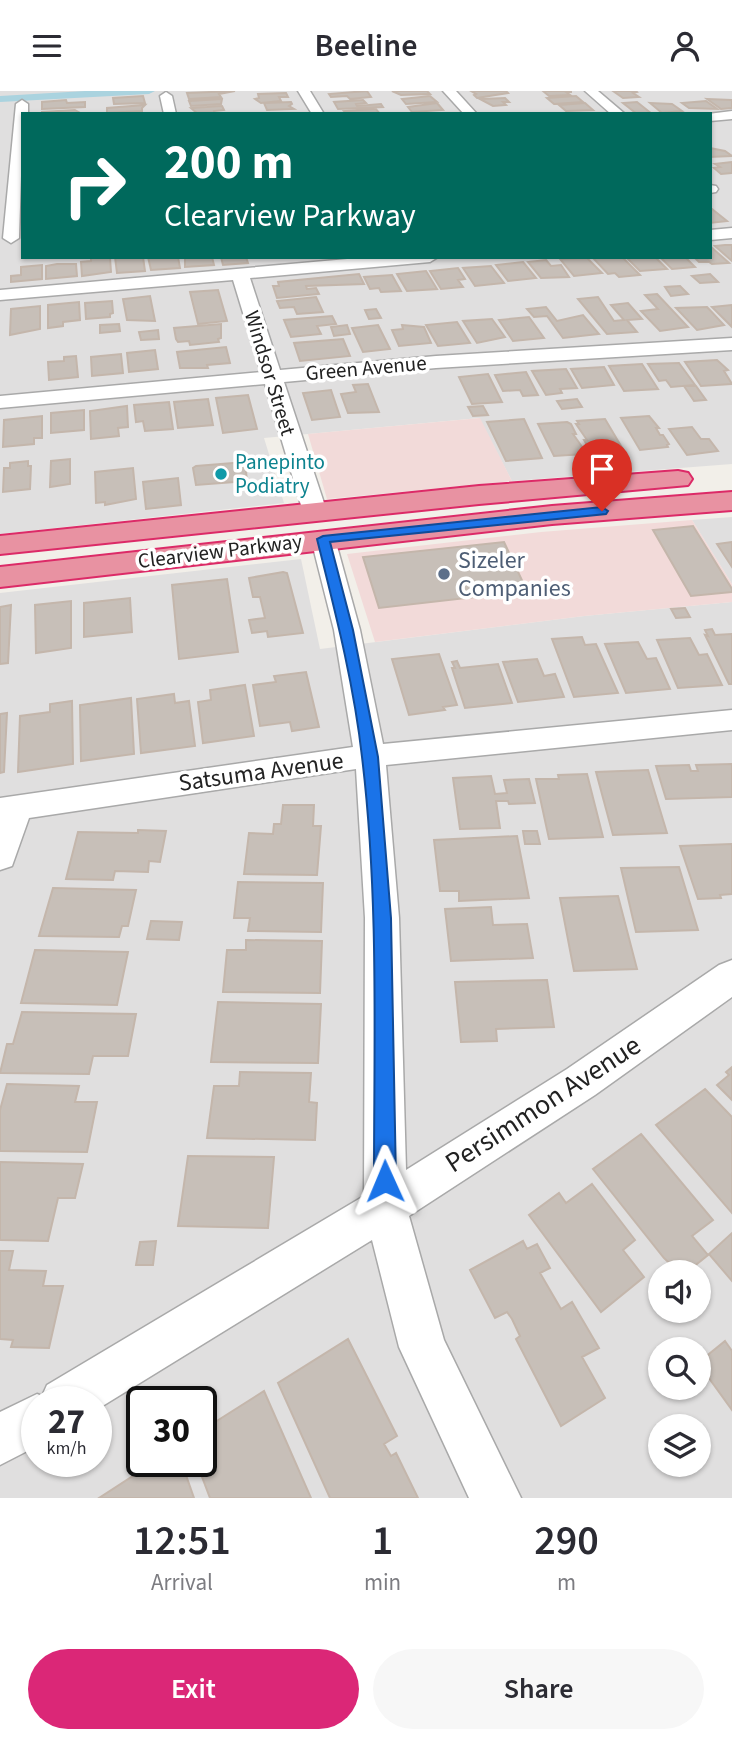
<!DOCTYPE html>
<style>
:root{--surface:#fff;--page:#f7f7f7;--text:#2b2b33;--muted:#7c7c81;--accent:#db2777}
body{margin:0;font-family:"Source Sans 3",sans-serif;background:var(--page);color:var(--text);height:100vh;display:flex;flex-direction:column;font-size:26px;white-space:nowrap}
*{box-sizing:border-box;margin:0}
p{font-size:23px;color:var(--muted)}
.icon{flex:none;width:38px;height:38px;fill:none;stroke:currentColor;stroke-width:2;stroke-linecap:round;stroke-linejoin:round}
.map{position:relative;height:1407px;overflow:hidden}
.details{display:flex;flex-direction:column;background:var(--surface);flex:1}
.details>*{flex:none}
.hud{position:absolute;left:21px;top:21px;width:691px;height:147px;border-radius:0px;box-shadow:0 2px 5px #0004;background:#00695c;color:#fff;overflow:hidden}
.controls{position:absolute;left:648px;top:1169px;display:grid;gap:14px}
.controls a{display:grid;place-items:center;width:63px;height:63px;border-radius:50%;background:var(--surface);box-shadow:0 2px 5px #0004;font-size:35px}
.speed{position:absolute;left:21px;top:1295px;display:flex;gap:14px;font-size:35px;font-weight:700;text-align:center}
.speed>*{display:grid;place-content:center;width:91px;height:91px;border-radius:50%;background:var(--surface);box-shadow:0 2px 5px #0004;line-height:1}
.speed small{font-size:18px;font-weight:400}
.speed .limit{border:4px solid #111;border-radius:10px;background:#fff;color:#111}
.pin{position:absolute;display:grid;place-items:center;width:60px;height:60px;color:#fff;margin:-72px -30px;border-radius:50% 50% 50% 0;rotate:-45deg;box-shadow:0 0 7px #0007}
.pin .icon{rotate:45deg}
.me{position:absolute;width:77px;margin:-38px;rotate:359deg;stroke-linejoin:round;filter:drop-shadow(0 0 5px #0008)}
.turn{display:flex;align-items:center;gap:24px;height:147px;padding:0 28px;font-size:32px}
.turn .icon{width:91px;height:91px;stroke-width:2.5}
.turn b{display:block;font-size:49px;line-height:60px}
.eta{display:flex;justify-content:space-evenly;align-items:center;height:119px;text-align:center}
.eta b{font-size:42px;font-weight:600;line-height:49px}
.cta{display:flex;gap:14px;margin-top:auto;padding:14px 28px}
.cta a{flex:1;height:80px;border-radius:42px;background:var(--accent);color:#fff;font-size:28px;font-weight:600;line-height:80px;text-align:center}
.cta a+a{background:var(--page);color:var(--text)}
header{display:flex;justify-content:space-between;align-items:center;height:91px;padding:0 28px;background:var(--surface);font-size:32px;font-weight:600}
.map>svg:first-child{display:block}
.residential{fill:#e0dfdf;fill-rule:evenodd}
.commercial{fill:#f2dad9}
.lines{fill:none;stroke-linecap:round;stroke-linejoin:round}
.canal{fill:#aad3df;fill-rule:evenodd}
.building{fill:#c7bfb8;stroke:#c4b6ab;stroke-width:2}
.street-casing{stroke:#a9a9a9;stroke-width:3}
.highway-casing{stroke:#dc2a67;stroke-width:4}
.street{fill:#fff;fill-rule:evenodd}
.highway{fill:#e892a2;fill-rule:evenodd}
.route{fill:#1a73e8;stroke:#114b97;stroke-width:2}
.culture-dot{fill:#0f9aa8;stroke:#fff;stroke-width:2.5}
.service-dot{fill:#5c6f8a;stroke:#fff;stroke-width:2.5}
.labels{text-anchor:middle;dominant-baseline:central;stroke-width:7;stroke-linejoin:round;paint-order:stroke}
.far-street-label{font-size:21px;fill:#222;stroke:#fff}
.far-culture-label{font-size:21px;fill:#0d838f;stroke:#fff;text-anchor:start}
.service-label{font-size:24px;fill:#4e5e75;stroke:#fff;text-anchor:start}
.street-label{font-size:24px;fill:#222;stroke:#fff}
.near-street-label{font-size:28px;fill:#222;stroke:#fff}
</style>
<header><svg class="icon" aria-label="menu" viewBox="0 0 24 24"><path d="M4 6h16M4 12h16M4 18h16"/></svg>Beeline<svg class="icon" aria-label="person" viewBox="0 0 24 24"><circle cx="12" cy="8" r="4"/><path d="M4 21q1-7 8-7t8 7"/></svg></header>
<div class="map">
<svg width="732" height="1407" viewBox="0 0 732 1407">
<rect width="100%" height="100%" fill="#f2efe9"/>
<path class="residential" d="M0,0H732V373L512,390L479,327L308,343L264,347L284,412L0,443ZM23,23H710V166H23Z
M732,426V493L692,429Z
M301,468L320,558L584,525L732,511V1407H0V502ZM660,1181H698V1220H660ZM660,1258H698V1297H660ZM37,1311H96V1370H37ZM142,1311H201V1370H142ZM660,1335H698V1374H660Z"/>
<path class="commercial" d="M480,327L512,390L327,408L308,343Z
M692,429L732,493V511L584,525L375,551L347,463L541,441Z"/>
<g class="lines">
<path class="canal" d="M85,0H155L149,3L0,11V5Z"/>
</g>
<path class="building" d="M235,0L219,3L221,6L189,8L187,2Z
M367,0L371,6L350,8L347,5L331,6L329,3Z
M392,0H427L430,3L401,4Z
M471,0H506L508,2L477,7L474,4L476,3Z
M543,0H571V1H566L570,4L549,5Z
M613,0H636L637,1L633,2L639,6L623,7Z
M286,2L288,6H279L281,10L261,12L255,8L259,7L258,3Z
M143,5L145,12L114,13L113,7Z
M430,5L437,11L406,13L402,8Z
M576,5L583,11L554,13L547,7Z
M505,7L509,11H503L506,14L493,15L480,8Z
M222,8L221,13L191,15L189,10Z
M707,8L732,9V17L721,18Z
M66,9L67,12L85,11V16L42,18V11Z
M363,9L366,12L356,13L357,15L381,13L383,16L338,18L334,11Z
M706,10L717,18L689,17L682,12Z
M291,11L292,13L289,15L294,18L267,19L264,12Z
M637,11L652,23H637L623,12Z
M437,12L443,19L412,21L408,16Z
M585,12L593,19L566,20L559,14Z
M650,12L672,13L682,20L662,22Z
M145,14L142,17V20L107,22V17Z
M222,15L224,19L214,20L215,23H198L191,17Z
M376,18L380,23H347L344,20Z
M75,19L82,23H42V21Z
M710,57L725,60L732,65L710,66Z
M732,71V82L721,83L714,77L720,76L715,73Z
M710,118H712L727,130L710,132Z
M725,154H732V170L715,155Z
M710,155L729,172L712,173L709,171H699L694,166H710Z
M115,166H143L145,180L117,182Z
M148,166H178L180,177L151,179Z
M185,166H212L214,174L185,176Z
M221,166H246L248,172L223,174Z
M622,166L640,184L619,186L615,182L608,183L593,167Z
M626,166H655L667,178L640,180Z
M660,166H685L695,176L672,178Z
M91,167H110L111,181L82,185L81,171L91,170Z
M587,167L602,182L574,185L560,168Z
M546,169L551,175L561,174L569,186L541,187L528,171Z
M523,171L536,187L508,190L496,174Z
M57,173H76L77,185L46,188V175Z
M42,174V188L11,191V185L21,184V176Z
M491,175L504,192L475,195L463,177Z
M458,177L465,188L458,189L463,196L441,198L430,180Z
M426,180L437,198L407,200L397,183Z
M359,183L364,193L306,195L307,198L316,197L319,203L277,207L273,195H279L278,191Z
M710,183L718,191L700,192L692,185Z
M392,184L401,200L381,201L379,197L370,198L364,186Z
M680,195L688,203L671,205L665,196Z
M218,199L227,230L198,233L190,201Z
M657,203L688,236L660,240L641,220L658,218L645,204Z
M150,205L155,230L127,229L123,208Z
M316,206L323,221L297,223L294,216L280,217L277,210Z
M598,206L614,230L624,229L611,214L628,212L642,228L627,229L637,241L607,243L578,208Z
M112,210L113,222L110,223V226L86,228L85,212Z
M79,211L80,229L63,231V235L48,237V214Z
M732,214V236L712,216Z
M40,215V238L10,244L11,218Z
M546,216L557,230L583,224L599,243L563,247L547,225L534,226L527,218Z
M707,216L724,234L697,239L676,217Z
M376,218L381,227L369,228L365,219Z
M332,225L336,233L317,235L321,243L291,246L284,229Z
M529,226L544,247L513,250L499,229Z
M492,228L505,246L477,252L463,230Z
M457,231L470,252L438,255L426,234Z
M119,233L120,240L100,242V234Z
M221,233V247L218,248L219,251L190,254L189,250L178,251L176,248L174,237Z
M347,234L350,243L334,245L331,236Z
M378,234L390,258L363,261L352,237Z
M402,234L424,236L431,252L399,255L392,239L403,238Z
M158,239L159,248L141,249L139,241Z
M343,248L350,265L300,270L294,252Z
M226,256L230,272L207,274L208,277H180L177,261Z
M155,259L158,278L129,281L127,262Z
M121,263L123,282L92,285L91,266Z
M76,265L78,286L49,289L48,271L64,270V266Z
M717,269L728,279L724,280L732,293L701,295L685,271Z
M679,272L695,294L671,296L666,289L659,290L648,273Z
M642,273L658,298L624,300L609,275Z
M604,276L614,294L582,297L571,278Z
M566,278L577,297L560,298L562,302L546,304L532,280Z
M526,281L538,304L523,305L520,299L503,300L495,284Z
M488,283L502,311L472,313L459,286Z
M368,293L379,321L348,322L341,303L356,301L353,294Z
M684,295H696L706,309L694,310Z
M331,299L340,326L312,329L303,302Z
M248,304L257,338L223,342L216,307Z
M208,308L213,334L178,337L174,311Z
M577,308L582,316L562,318L557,310Z
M169,311L173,338L145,340L143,330L136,331L134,314Z
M127,315L128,336L118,337L119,345L91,348L90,320Z
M483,315L488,324L473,325L468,316Z
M84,319V339L51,342V322Z
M42,325V347H34V353L3,356L4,329Z
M649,325L659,337H656L660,344H663L669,353L667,354L668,356L640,359L621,327Z
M524,328L542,367L506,370L487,331Z
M605,328L624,360V362L594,363L590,359L584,349H587L576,333H579L577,330Z
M567,331L571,333L576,343H573L585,360H582L584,363L554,365L538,333Z
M692,336L701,348H709L718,360L687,364L669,338Z
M70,368V393L50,396L51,370Z
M28,370V375H31L30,398L3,401L4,377H10V372Z
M245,371L247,390L196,394L193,377L196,375Z
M133,377L136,408L105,414V411L96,412L95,381Z
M178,387L181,414L146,418L143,391Z
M693,435L732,498V501L691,505L653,439Z
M504,451L527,500L379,517L363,466Z
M732,451V476L717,453Z
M283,481L287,482L303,542L268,546L267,540L252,542L249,529L265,527L260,506H253L249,487Z
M227,488L238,561L179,568L172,494Z
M130,507L132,541L84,546V512Z
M71,510V557L36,562L35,514Z
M11,514L8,572L0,573V516Z
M685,517L690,526L676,527L671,518Z
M712,538L715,544L732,543V593H729L705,544L708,545L705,539Z
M582,546L585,554L596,553L618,602L574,606L552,548Z
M690,547L699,564L707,563L722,594L678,597L657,549Z
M638,551L647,568L656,567L670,598L626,602L605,553Z
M439,563L457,614L443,616L445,619L409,624L392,568Z
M537,568L544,585L555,583L564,606L518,611L503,571Z
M457,570L460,577L498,573L512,612L465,617L452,577H455L452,571Z
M306,581L319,636L292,640L290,631L260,635L253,594L276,591L274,585Z
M245,594L254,645L203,652L198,611L211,609L210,599Z
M174,603L175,612L189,610L195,655L141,662L137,608Z
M131,607L134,663L81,670L80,614Z
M72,610L73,673L18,681L20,625L50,621V613Z
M7,622L4,681L0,682V623Z
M732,673V706L666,708L656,675L689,674L691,680H698L696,674Z
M648,679L667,742L613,744L596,681Z
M587,683L603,746L549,748L536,688H559L558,684Z
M491,685L495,703L507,702L504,689L529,688L535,712L509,713L508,710H496L500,737L460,738L453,687Z
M283,714H314L313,735H321L317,784L244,783L249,742L273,743L274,733H281Z
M138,739L166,740L160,771L149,770L148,781L115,780L113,789L66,788L78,741L138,742Z
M523,740H537L540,753H525Z
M517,745L529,807L459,810V800H440L434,749Z
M732,753V803L720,804L721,807L698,808L680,755Z
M679,776L698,839L636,841L621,777Z
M238,791L323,792L321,841L248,840L250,827H234Z
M53,797L136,799L128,835H122L119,846L39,845Z
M618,805L637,878L574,880L560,807Z
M491,816L493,834L527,833L533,867L451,870L445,818Z
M151,830L182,831L179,849L147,848Z
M246,849L322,850L320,902L223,901L227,859H246Z
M35,859L128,861L117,914L21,912Z
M547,889L554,936L496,938L497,950L461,951L455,891Z
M218,911L321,913L318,972L211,971Z
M22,921L136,923L128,965H93L89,983L0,982L7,953H13Z
M732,976V1009L717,994L729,984L726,981Z
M240,981L311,982L309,1011L317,1012L315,1049L207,1047L214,995H239Z
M7,993L79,995L75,1011H97L87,1061L0,1060V1019Z
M705,998L732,1026V1122L656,1034Z
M641,1043L713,1129L692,1145L708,1164L687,1181H679L664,1167L593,1078Z
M188,1065L274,1066L268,1137L178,1135Z
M0,1071L83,1073L75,1107H58L48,1150L0,1149Z
M592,1093L635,1149L623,1159L644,1186L601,1221L529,1124L559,1102L566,1112Z
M732,1142V1190L709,1163Z
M156,1150L153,1174H136L140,1151Z
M523,1150L527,1158L537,1153L550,1177L540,1182L561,1218L572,1211L599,1257L582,1266L605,1307L561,1335L516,1248L520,1245L512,1228L507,1221L495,1227L470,1179Z
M0,1160H13L9,1179L46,1180L43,1195H63L49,1257L11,1256L13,1249L0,1248Z
M348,1248L397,1345L384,1353L391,1365L396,1362L418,1407H330L278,1292Z
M725,1250L732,1260V1319L698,1272Z
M264,1300L311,1407H210L196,1370H201V1340Z
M156,1370H181L194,1407H99Z"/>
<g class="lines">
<defs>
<path id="street" d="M298,0H310L324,23H312Z
M443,0H456L477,23H464Z
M585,0H598L625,23H611Z
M166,1L172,5L176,23H164L160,5Z
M22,9L28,13V23H23L19,147L11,152L3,147L16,13Z
M732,20V28L710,30V23H708Z
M710,94L716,95L718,98L716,101L710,102Z
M732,137V147L710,149V139Z
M370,166H438L430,171L250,187L280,279L436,265L732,247V259L436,277L284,291L327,421L323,426H307L303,421L265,293L0,317V305L261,281L233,189L0,209V199Z
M323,441L332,443L335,448L360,539L383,653L732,619V639L386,674L399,827L406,1079L567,978L719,874L732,869V906L595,1004L409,1125L444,1249L521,1407H469L399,1256L372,1149L96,1319V1311H37V1355L0,1374V1321L37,1303L42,1305L47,1294L364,1105L365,827L356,678L29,727L12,775L0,779V707L353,656L334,539L311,448L314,443Z"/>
<path id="highway" d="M678,380L688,382L692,388L688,394L479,413L0,463V445L479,395Z
M732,401V419L552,433L0,496V476L552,415Z"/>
</defs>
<use href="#street" class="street-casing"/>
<use href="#highway" class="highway-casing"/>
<use href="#street" class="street"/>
<use href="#highway" class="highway"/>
</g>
<path class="route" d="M602,416L608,420L606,423L330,451L353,539L378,666L391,827L396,1090L393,1097L385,1100L377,1097L374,1090C374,949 379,806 362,666C354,593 335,520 317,448L323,445Z"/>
<circle class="culture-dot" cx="221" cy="383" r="7"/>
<circle class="service-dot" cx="444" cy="483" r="7"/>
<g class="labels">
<g class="far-street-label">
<text transform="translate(366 277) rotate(-5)">Green Avenue</text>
<text transform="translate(270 282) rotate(73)">Windsor Street</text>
<text transform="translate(220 460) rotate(-7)">Clearview Parkway</text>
</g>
<g class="far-culture-label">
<text x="235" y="371">Panepinto<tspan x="235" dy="24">Podiatry</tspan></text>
</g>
<g class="service-label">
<text x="458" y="469">Sizeler<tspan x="458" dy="28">Companies</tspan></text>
</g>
<g class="street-label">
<text transform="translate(261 681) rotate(-8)">Satsuma Avenue</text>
</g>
<g class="near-street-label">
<text transform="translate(543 1013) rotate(-33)">Persimmon Avenue</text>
</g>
</g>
</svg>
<div class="controls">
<a><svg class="icon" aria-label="sound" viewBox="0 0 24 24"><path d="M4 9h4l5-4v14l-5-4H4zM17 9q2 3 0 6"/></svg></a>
<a><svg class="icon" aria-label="search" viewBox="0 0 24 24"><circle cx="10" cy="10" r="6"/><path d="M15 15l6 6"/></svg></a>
<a><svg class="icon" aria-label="layers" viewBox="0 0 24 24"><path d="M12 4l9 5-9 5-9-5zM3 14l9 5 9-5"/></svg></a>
</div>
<div class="speed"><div>27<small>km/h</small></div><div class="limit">30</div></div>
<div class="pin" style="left:602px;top:420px;background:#d93025"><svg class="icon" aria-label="arrive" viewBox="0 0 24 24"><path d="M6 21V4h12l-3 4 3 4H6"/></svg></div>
<svg class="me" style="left:385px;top:1090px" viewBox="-20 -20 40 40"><path d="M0-17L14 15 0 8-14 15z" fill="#1a73e8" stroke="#fff" stroke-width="4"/></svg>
<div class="hud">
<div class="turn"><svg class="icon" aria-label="right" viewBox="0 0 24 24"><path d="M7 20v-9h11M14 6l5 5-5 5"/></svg><div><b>200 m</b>Clearview Parkway</div></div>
</div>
</div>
<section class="details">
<div class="eta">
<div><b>12:51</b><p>Arrival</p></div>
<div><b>1</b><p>min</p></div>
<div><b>290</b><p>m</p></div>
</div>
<div class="cta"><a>Exit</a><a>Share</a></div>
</section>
